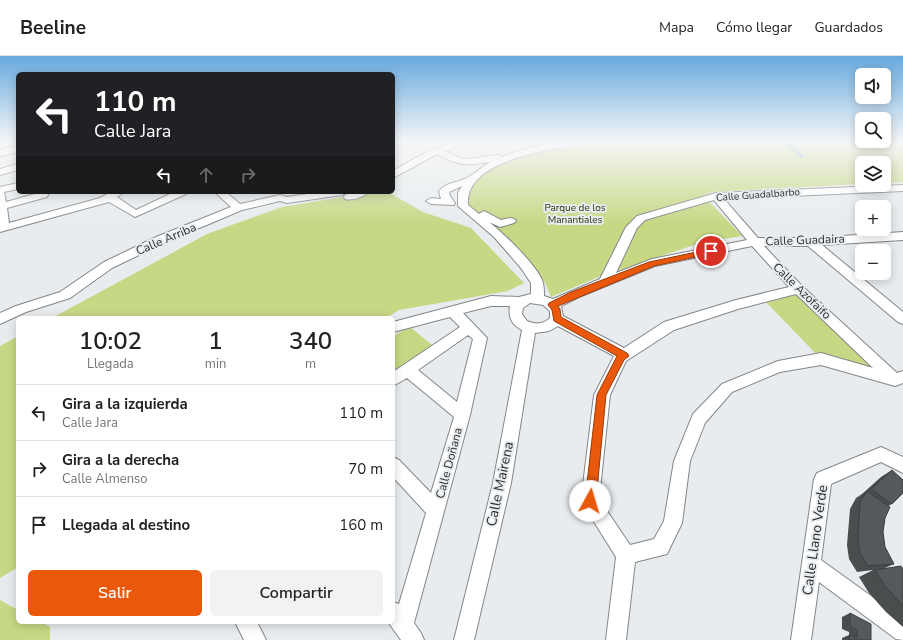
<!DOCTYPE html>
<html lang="es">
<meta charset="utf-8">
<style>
:root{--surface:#fff;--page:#f2f2f2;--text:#222;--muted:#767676;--line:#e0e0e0;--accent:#ea580c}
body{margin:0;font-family:"Nunito Sans",sans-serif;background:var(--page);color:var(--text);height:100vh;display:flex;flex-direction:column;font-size:15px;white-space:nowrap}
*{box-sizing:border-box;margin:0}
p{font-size:13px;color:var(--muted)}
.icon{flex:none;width:22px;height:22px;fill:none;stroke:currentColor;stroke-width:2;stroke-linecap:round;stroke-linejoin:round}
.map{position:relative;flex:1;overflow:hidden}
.drawer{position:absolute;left:16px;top:260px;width:379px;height:308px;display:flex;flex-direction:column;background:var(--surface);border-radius:6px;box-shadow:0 2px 10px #0003}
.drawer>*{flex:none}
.guide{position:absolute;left:16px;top:16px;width:379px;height:122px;border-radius:6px;box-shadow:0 2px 10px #0003;background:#202124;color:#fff;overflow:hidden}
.fabs{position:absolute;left:855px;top:12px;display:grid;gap:8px}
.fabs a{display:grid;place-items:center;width:36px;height:36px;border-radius:6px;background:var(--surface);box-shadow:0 2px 10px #0003;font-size:20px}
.pin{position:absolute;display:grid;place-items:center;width:34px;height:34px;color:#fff;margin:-17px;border:2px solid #fff;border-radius:50%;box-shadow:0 1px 4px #0007}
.me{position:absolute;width:44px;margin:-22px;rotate:6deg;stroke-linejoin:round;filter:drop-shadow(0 0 3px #0008)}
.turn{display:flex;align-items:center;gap:14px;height:84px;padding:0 12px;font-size:18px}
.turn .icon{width:52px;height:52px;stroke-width:2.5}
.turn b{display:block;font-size:28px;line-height:34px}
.lanes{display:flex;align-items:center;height:38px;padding:0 12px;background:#0003;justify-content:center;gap:20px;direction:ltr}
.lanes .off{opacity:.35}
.eta{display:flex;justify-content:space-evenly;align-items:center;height:68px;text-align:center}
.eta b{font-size:24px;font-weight:600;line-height:28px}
.button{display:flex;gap:8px;margin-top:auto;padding:8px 12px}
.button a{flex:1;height:46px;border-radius:6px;background:var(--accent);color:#fff;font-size:16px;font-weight:600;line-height:46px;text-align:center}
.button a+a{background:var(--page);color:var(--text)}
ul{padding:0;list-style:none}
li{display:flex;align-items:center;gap:12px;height:56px;padding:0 12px;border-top:1px solid var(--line)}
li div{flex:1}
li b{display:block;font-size:15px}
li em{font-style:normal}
header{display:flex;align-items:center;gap:24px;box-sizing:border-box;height:56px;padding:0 20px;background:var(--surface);border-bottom:1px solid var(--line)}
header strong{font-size:19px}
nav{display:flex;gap:22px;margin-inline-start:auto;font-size:14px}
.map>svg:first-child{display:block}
.green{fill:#c6d884}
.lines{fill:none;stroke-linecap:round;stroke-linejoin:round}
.stream{stroke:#4598d0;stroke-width:2.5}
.minor-casing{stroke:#838689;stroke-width:2}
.major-casing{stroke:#838689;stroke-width:2}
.minor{fill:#fff;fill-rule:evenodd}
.major{fill:#fff;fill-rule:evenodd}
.wall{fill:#4a4d4e}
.building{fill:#56595b;stroke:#3c3e40}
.route{fill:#ea580c;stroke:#983908}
.labels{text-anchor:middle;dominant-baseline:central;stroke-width:4;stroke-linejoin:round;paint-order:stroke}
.far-street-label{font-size:10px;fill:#2d2e2f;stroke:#e8ecee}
.far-park-label{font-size:10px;fill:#2c320c;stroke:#e8ecee}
.street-label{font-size:12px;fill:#2d2e2f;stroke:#e8ecee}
.near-street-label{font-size:14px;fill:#2d2e2f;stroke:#e8ecee}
</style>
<header>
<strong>Beeline</strong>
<nav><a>Mapa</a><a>Cómo llegar</a><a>Guardados</a></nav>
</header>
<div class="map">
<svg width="903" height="584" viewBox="0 0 903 584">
<rect width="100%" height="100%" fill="#e8ecee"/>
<path class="green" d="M612,86H903V126L884,127V107H862V128L713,136L703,139L742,180L703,186L596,222L551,241L545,227L505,181L466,150L471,128L485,114L528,96L585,87Z
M373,136H388L423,156L471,172L524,227L508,235L399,254L386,262H52L207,178L282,151Z
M798,233L895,324L821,303L762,242Z
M409,270L433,290L393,318V281Z
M18,280V511L0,522V290Z
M0,544L18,554V566H41L50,571V584H0Z"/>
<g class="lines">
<path class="stream" d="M784,86L802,100"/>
<defs>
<path id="minor" d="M453,86H466L464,88L445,95L460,102L467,103L498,99L502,101C528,90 558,85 587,86L582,89C551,93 464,104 468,149L479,158L484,155L501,164L510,162L514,163L516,165L514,167L500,171L489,166C503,177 539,211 543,227C544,231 544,236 544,240L553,243L600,223L626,171L637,160L716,137L903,129V135L724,143L758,182H811L903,176V184L822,189L903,256V268L898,266L808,190H764L802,230L897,317L903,315V327L895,330L821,309L780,316L732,336L705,367L690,405L682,467L667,498L635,506L626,584H606L616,501L581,445L594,339L614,300L558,270L549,275L535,277L511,427L474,584H454L493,427L522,274C512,269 508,261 510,250H491L463,257L487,282L470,359L414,567L421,577L424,584H401L388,566H393V546L399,548L426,457L393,421V401L399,404L431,437L454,361L407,322L393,330V316L460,271L450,261L393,276V266L491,240L519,241L531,238V227L521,212L494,181L458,150V137L462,130L449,136L450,140L455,147L454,149L431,148L426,145L431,142L441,143L439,135C447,125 460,127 470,120C477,116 483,110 491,106C465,109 462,111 437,98L393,122V115C412,103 432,93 453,86ZM714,144L747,184L652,203L616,217L637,172L645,164ZM752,190L789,231L736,244L664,266L624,292L563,260L561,250L579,241L655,210ZM796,238L873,312L821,297L778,305L722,328L693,358L691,363L674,405L664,465L654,483L630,489L599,443L610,339L626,305L674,274L738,253ZM530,247L543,249L550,255V262C544,268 536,269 527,265L522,258L523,252ZM468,279L473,283L457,346L418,314Z
M18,90V96L0,100V94Z
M18,108V114L0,119V113Z
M18,127V133L4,136L6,146L42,136L47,137L48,139L47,141L7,152L9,167L100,142L111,136H124L117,141L136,154L174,136H187L186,138L135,161L109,146L0,176V131Z
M215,136H226L240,148L280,139L287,141L320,136H347L342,139L287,147L280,145L242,154L164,187L112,212L70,242L26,256L0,268V257L16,250L60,236L104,206L156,181L231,151Z
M353,136H368C364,141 352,145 345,143L344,141L345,139Z
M881,391L903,401V417L881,406L831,428L821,504L903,563V584L896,583L819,526L811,584H791L814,423L817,417Z
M235,566H257L266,584H244Z"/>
<path id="major" d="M0,86H15L13,89L0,92Z"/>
</defs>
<use href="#minor" class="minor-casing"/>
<use href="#major" class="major-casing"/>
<use href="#minor" class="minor"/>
<use href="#major" class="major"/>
</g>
<path class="wall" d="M892,414V448L888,450L885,462L883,476L885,491L894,508L885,512L903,513V571L886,556L869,537L859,521L873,514L857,516L849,503L847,489L850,453L856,442L862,438L881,421Z
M850,557L871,584H842V582L849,579V576L842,573V561Z"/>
<path class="building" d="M892,414L903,424V437L892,448L871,433Z
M867,435L890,451L885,462L883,476L885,491L894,508L868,510L860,497L858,483L860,446Z
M901,510L903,513V550L885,530L875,514Z
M850,557L871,568V584H849L850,579L857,582V574L850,570Z"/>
<linearGradient id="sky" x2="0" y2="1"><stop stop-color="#67a9de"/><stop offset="0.51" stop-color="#f5f6f7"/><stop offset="1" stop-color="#f5f6f7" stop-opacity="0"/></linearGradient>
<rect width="903" height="168" fill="url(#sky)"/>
<path class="route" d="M711,193H714V197L654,210L558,250L560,253L561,261L627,297L629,300L624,304L606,339L596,445L594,449L590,451L586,449L585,445L597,339L617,300L554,265L552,254L548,249L549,247L571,236L649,206Z"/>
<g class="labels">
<g class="far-street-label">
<text transform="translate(758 139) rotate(-4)">Calle Guadalbarbo</text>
</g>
<g class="far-park-label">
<text x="575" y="152">Parque de los<tspan x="575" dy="12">Manantiales</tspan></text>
</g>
<g class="street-label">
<text transform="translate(166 183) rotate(-23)">Calle Arriba</text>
<text transform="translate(805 184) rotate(-2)">Calle Guadaira</text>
<text transform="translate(802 235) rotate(44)">Calle Azofaifo</text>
<text transform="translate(449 407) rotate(-75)">Calle Doñana</text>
</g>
<g class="near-street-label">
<text transform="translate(500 428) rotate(-78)">Calle Mairena</text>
<text transform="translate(815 484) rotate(-82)">Calle Llano Verde</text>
</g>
</g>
</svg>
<div class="fabs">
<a><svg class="icon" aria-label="sound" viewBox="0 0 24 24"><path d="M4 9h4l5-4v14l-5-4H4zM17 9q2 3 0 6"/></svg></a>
<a><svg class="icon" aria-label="search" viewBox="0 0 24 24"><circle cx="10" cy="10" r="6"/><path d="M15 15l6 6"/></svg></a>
<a><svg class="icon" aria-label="layers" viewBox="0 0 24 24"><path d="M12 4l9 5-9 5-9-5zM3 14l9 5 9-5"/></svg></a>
<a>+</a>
<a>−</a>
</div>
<div class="pin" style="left:711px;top:195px;background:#d93025"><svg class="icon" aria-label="arrive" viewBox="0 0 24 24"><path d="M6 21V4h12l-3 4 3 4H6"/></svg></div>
<svg class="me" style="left:590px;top:445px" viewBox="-20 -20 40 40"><circle r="19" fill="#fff"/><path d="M0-13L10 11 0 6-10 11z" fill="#ea580c"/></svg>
<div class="guide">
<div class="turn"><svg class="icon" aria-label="left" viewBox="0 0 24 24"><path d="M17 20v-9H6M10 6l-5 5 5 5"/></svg><div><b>110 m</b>Calle Jara</div></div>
<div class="lanes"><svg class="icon" aria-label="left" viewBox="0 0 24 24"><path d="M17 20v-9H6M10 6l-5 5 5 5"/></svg><svg class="icon off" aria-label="ahead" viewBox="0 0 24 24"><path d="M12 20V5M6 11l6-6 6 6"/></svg><svg class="icon off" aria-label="right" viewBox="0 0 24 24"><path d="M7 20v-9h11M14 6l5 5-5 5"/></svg></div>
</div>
<section class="drawer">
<div class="eta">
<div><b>10:02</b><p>Llegada</p></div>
<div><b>1</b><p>min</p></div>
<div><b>340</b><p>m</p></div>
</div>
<ul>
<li><svg class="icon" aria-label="left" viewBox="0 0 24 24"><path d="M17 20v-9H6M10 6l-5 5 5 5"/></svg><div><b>Gira a la izquierda</b><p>Calle Jara</p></div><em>110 m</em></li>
<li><svg class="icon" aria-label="right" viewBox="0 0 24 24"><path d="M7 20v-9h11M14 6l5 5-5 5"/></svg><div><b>Gira a la derecha</b><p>Calle Almenso</p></div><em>70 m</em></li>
<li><svg class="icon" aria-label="arrive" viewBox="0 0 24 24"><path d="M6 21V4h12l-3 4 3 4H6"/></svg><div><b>Llegada al destino</b></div><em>160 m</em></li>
</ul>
<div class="button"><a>Salir</a><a>Compartir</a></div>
</section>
</div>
